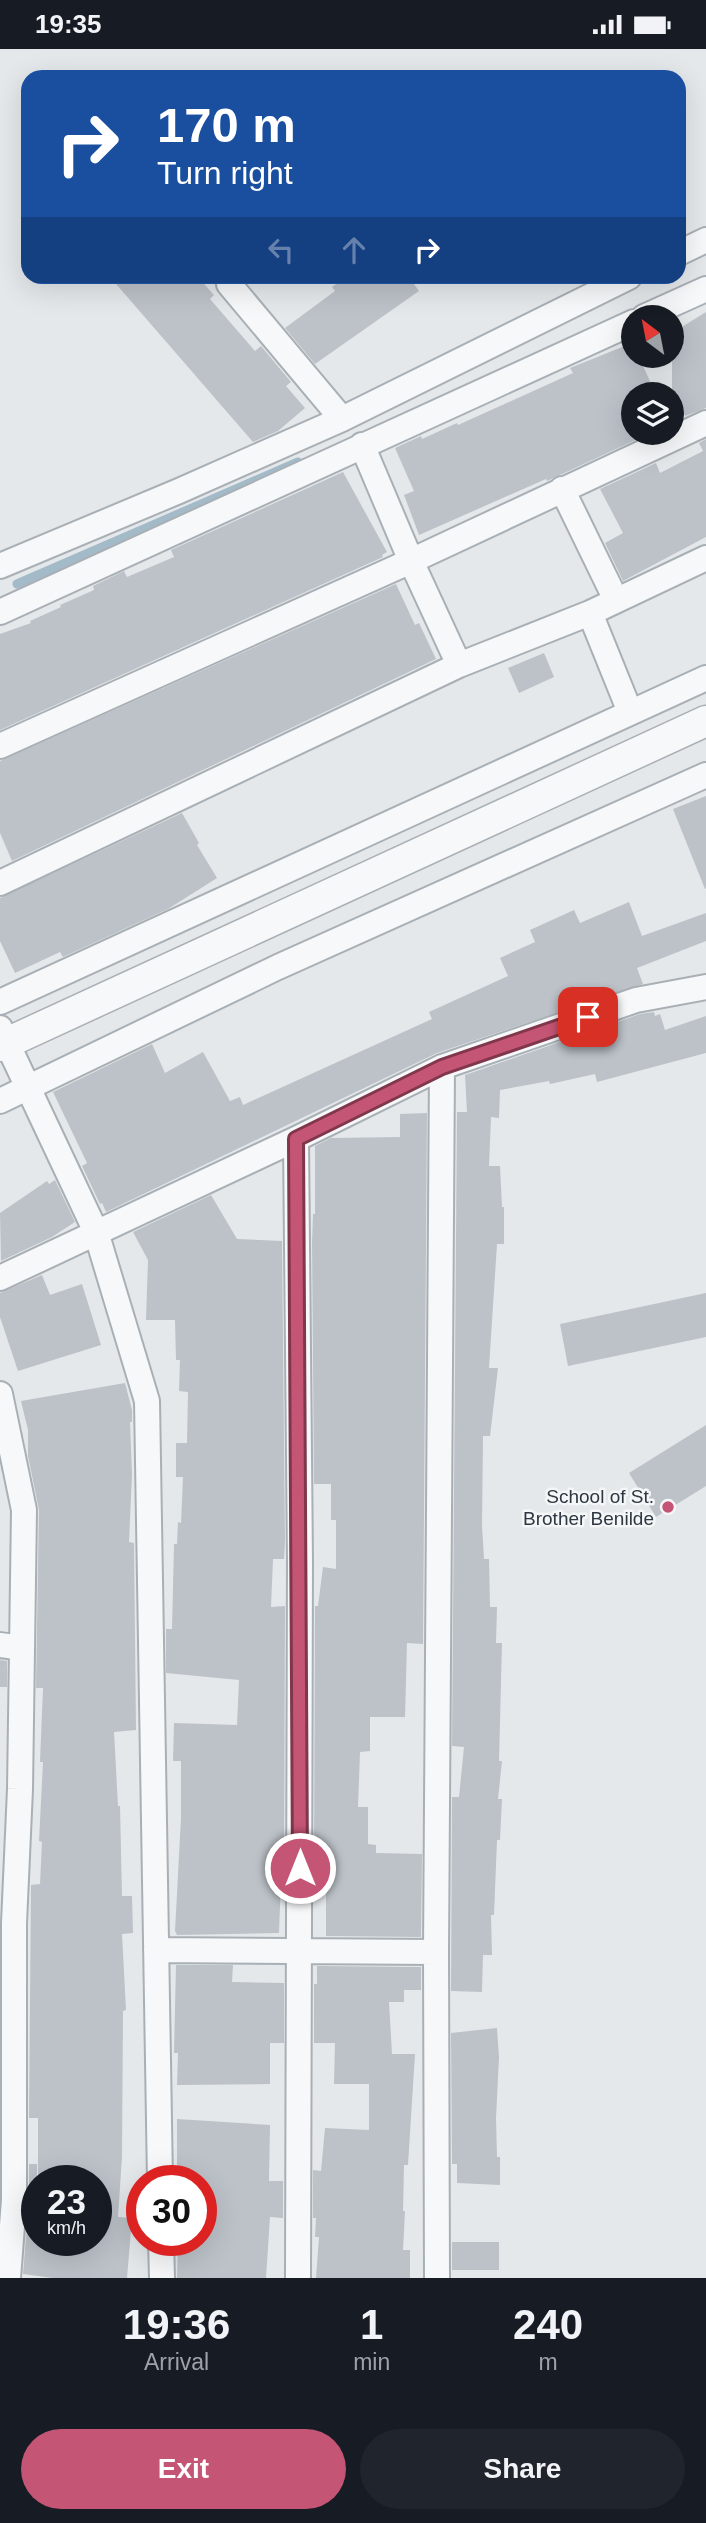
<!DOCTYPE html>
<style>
:root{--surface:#171b24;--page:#20242c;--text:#f1f3f6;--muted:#9ea1a6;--accent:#c55575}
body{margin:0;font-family:Arial,sans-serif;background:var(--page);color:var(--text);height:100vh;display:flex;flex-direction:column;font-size:26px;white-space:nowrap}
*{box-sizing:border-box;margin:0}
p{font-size:23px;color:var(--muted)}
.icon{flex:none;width:38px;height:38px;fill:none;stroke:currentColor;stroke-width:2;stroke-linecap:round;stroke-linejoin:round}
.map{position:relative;height:2229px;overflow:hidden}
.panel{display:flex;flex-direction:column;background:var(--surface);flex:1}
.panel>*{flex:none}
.guide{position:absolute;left:21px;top:21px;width:665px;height:214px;border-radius:21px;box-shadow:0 7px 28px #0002;background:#1a4fa0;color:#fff;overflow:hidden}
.needle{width:46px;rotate:328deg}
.controls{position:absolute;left:621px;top:256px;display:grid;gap:14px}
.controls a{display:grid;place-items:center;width:63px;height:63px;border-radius:50%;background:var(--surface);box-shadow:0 7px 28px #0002;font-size:35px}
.speed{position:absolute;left:21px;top:2116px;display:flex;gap:14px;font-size:35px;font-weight:700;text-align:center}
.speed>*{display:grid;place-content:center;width:91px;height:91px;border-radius:50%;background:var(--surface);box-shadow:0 7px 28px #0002;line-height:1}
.speed small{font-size:18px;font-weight:400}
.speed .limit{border:10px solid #d22;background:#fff;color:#111}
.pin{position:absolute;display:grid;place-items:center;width:60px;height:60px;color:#fff;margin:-30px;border-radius:14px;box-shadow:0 4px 10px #0006}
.me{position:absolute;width:77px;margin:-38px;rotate:0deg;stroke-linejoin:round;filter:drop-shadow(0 0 5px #0008)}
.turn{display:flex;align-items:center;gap:24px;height:147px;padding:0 21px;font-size:32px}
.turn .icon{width:91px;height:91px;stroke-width:2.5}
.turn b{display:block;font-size:49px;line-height:60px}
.lanes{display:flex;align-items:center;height:66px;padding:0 21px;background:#0003;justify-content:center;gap:35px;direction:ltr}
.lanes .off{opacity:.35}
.eta{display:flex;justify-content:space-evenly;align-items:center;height:119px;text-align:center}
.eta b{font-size:42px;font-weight:800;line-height:49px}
.action{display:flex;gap:14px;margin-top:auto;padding:14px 21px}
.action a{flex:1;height:80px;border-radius:42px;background:var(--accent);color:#fff;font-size:28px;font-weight:800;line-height:80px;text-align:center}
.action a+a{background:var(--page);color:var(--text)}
.status{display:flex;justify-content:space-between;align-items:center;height:49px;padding:0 35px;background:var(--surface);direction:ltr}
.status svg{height:19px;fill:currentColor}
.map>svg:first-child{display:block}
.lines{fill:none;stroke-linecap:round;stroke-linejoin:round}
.stream{stroke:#a3bac8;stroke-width:9}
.building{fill:#bcc2c8}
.minor-casing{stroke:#a9b0b5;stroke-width:28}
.tertiary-casing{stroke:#a9b0b5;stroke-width:33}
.minor{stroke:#f7f8fa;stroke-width:24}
.tertiary{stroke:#f7f8fa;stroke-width:30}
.route-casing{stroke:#80374c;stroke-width:18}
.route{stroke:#c55575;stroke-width:12}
.poi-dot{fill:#c55575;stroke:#f4f6f8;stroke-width:2.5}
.labels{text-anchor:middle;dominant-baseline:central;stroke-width:5;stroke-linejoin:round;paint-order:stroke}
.poi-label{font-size:19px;fill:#2d3842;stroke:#f4f6f8;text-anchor:end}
</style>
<div class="status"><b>19:35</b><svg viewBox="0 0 49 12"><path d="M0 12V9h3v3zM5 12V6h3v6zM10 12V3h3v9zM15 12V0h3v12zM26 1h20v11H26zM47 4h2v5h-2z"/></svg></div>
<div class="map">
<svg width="706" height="2229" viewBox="0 0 706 2229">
<rect width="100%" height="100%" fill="#e4e8eb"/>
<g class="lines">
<path class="stream" d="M17,535L298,413"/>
</g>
<path class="building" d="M110,228H198L214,246L210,250L255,302L261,297L291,333L286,337L305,359L278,382L253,393Z
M346,228H409L419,242L315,315L285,279L335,242L332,238Z
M706,263V359L685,367L684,364L672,369V284Z
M632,294L634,306H638L656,345H634V383H643L644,387L547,432L546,430L419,486L404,446L414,442L395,399L421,387L422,390L457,374L458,376L573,324L570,319Z
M706,390V488L623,532L605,494L623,484L600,440L656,414L660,424L703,402L699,394Z
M343,423L387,503L382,506L383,508L0,681V585L31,574L30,572L61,558L60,556L94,541L93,537L124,522L127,528L174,508L171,501Z
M396,535L415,576L419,574L436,610L12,812L0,784V712Z
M544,604L554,628L519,644L508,619Z
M706,747V839L705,840L673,760Z
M182,764L199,794L197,796L217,829L168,860L63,908L60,903L15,924L0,892V849Z
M629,853L642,887L706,864V892L637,919L643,935L437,1004L106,1163L102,1154L100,1155L82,1117L87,1114L53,1043L152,995L165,1024L203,1003L230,1052L240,1048L243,1056L432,970L429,963L508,927L500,909L535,893L530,881L574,861L580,874Z
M654,963L655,967L660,965L665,981L706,967V1004L597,1033L595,1025L550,1035L549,1032L500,1041L499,1069L491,1068L489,1117H500L502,1158H504V1195H497L489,1319H498L490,1387H483L482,1477L484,1510H489L490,1558H497L496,1594H502L499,1712H502L498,1750H502L500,1791H497L494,1866H491L492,1906H483L482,1943L451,1942L452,1748H459L464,1698L452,1697L457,1063H467L465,1026L640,965Z
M427,1064L423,1595L407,1594L405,1668H370V1702L360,1703L358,1758H368V1795L376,1796V1804L422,1805L421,1888L326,1887V1829L314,1828L315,1557H318L323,1518L336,1520V1471H331V1435H314L312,1193L313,1165H315V1097L331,1089L400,1088V1065Z
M55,1131L75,1173L52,1188L1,1212L0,1164L47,1132L49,1135Z
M211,1146L237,1190L282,1192L285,1493L284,1510H273L271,1558L285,1557L284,1828L281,1830L279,1884L177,1886L175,1882L181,1769V1712H173L174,1674L237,1676L239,1631L166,1624V1580H172L174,1495H177L178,1473L181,1474L183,1428H176V1394H187L188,1343L179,1342L180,1311H176L175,1271H146L148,1211L133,1183Z
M42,1226L50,1246L82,1235L101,1296L18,1322L0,1268V1244Z
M706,1244V1288L568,1317L560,1275Z
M125,1334L132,1361V1373H130L132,1426L129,1493L134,1494L136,1681L114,1683L118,1757H120L122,1847H132L133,1884L122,1885L126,1961L123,1962L122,2108L118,2168L132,2169L127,2229H53L23,2225L29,2152V2115H37V2191H96V2132H38V2069H29L31,1836L40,1835L42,1793L39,1792L43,1713H40L43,1639H36L39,1461L28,1407V1381L21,1352Z
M706,1376V1437L656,1468L629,1424Z
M0,1611L7,1612V1638H0Z
M176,1916H233L232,1933L284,1934V1994H270V2035L177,2036L178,2004H174Z
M317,1917L421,1918V1941H404V1953H389L392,2005H415L408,2116H404L403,2162H405L403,2201H410V2229H316L319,2188H315L316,2169H313V2121L321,2122L325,2079L369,2081V2035H334L335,1994H314V1935H317Z
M497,1979L499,2008L496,2069L497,2108H500V2136L457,2134V2115H452L451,1984Z
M177,2070L270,2076L269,2132H283V2169L270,2168L266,2229H177L178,2191H201V2132H177Z
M452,2193H499V2221H452Z"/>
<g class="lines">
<defs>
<path id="minor" d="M679,204L706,191
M229,235L342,370
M644,268L706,240
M362,396L411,512L459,616
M562,440L616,551
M0,517L179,442L342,370L629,228
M0,563L634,273
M590,564L630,663
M0,697L411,512L706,374
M0,834L459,616L590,564L706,509
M0,953L706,629
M0,979L96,1183L147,1352L160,2132
M0,1052L278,918L706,726
M296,1090L300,1513L298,2229
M0,1229L296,1090L442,1018L636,951L706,938
M0,1345L24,1461L20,1740L14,1874V2151L8,2229
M0,1596L22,1599
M156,1901L436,1903
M161,2191L162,2229
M437,2229L436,1903L442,1018"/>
<path id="tertiary" d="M0,997L706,672"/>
</defs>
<use href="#minor" class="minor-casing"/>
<use href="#tertiary" class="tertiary-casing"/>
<use href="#minor" class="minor"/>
<use href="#tertiary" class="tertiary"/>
</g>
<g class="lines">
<defs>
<path id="route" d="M300,1819L296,1090L442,1018L588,968"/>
</defs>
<use href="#route" class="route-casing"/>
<use href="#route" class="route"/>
</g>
<circle class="poi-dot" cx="668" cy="1458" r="7"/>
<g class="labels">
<g class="poi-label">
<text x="654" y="1447">School of St.<tspan x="654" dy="22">Brother Benilde</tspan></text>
</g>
</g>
</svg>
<div class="controls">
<a><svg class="needle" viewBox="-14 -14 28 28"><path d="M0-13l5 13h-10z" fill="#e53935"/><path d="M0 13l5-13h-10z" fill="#9ea1a6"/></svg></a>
<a><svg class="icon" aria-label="layers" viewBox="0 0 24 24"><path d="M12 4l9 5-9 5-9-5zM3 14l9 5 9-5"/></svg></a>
</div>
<div class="speed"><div>23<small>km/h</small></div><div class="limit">30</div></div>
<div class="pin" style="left:588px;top:968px;background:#d93025"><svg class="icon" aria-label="arrive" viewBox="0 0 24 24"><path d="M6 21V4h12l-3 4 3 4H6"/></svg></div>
<svg class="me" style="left:300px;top:1819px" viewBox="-20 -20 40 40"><circle r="17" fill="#c55575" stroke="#fff" stroke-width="3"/><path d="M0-11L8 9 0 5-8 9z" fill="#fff"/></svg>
<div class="guide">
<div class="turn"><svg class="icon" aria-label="right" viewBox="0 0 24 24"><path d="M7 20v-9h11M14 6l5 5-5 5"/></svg><div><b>170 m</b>Turn right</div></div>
<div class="lanes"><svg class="icon off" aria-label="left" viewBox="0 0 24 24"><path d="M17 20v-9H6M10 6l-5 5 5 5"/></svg><svg class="icon off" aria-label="ahead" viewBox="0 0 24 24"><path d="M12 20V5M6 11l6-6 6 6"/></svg><svg class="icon" aria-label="right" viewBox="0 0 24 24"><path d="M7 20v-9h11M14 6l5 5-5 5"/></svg></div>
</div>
</div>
<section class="panel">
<div class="eta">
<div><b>19:36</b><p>Arrival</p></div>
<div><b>1</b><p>min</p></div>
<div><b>240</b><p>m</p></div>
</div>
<div class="action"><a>Exit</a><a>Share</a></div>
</section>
